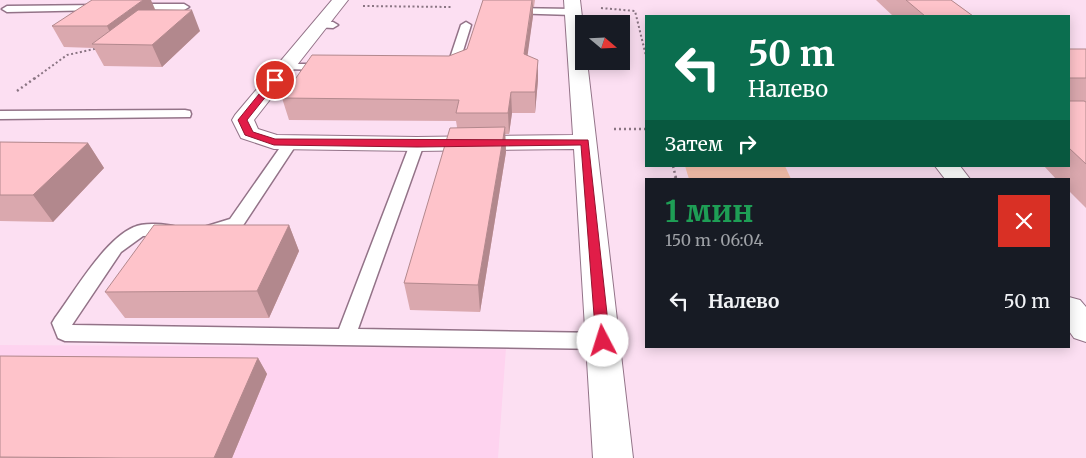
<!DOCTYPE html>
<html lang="ru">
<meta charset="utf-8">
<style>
:root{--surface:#171b24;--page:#242831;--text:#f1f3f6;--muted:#9ea1a6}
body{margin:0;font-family:Merriweather,serif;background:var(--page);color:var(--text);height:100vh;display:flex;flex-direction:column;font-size:19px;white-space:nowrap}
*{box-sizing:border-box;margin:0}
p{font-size:16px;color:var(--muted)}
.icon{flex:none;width:28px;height:28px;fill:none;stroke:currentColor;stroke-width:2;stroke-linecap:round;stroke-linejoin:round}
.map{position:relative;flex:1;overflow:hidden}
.details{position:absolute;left:645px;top:178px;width:425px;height:170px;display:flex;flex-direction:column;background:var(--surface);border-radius:0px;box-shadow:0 2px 12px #0003}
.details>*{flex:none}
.guide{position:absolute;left:645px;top:15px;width:425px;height:152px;border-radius:0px;box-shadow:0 2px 12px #0003;background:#0b6e4f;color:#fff;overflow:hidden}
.needle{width:32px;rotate:109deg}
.tools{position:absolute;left:575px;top:15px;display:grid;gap:10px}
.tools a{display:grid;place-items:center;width:55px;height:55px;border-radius:0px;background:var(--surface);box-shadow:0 2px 12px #0003;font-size:25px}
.pin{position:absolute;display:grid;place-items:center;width:42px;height:42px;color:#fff;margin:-21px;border:2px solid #fff;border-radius:50%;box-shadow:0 1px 5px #0007}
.me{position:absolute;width:55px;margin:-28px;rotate:355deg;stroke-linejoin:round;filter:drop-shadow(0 0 4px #0008)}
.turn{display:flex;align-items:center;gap:18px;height:105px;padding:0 20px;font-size:22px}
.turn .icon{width:65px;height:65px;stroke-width:2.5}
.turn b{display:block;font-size:35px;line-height:42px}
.then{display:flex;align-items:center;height:48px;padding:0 20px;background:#0003;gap:10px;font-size:19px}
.round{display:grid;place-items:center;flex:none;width:52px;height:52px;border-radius:0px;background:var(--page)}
.head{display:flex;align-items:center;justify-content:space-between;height:85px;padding:0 20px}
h1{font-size:30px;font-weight:700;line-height:38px;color:#1e9e55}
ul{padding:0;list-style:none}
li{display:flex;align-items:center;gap:15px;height:75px;padding:0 20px}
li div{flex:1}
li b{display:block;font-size:19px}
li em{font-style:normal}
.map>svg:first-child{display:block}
.built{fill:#fed3ef}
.green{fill:#fbc3ae}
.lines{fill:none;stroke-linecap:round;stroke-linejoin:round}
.service-casing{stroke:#937388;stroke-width:3}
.minor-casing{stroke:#937388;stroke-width:2}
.path-far2{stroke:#8a7583;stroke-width:2;stroke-dasharray:2 2.5;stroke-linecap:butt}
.path-far1{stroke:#8a7583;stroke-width:2.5;stroke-dasharray:2 3;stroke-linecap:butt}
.path{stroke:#8a7583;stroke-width:3;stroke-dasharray:2.5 4;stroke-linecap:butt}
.service{fill:#fff;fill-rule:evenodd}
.minor{fill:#fff;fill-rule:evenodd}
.wall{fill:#daa8ae}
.shaded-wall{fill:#b2888d}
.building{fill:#fec3ca;stroke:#b2888d}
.route{fill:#e11d48;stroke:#92132f}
</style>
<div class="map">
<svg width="1086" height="458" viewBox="0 0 1086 458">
<rect width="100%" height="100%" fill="#fcdff2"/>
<path class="built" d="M0,345L506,348L498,458H0Z"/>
<path class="green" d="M685,166H785L791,179H689Z"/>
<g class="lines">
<defs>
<path id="service" d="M132,4H184L189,7L184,10L129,9V5Z
M100,5L103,6V10L7,12L2,9L7,6Z
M510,8L573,9L578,12L573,15L507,13V9Z
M320,22H333L338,25L333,28L316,27L315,25Z
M466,22L471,25L458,67L452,70L442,69L440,67L442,65L448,64L461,25Z
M286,64H326L332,67L326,70L282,69L280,67L282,65Z
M185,110L190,111L191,114L190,117L0,119V111Z
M291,138L298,142L242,227L210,236L204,235L202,231L204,227L230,219L286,139Z
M417,140L424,144L358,329L603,333L610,335L613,341L610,347L603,349L65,341L58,338L52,323L55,318C75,291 104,240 134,227C144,222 166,224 177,227L179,231L177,235L143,236L121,252L72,325L339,329L410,144Z"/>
<path id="minor" d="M332,0H348L254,120L258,129L277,135L417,137L573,135L564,0H580L584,34V61H587L633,458H593L574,149L417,151L274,149L241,138L232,120L235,115Z
M935,166H960L970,179H945Z
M1069,297L1080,300L1086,307V342L1074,338L1069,331Z"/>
</defs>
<use href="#service" class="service-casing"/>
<use href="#minor" class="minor-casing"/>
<path class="path-far2" d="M363,6L452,7
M601,8L635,11L646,56
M34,79L67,55L99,48"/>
<path class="path-far1" d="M17,91L35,78
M614,129H646
M673,166L676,178"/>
<path class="path" d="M675,177L676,179"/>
<use href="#service" class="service"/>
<use href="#minor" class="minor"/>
</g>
<path class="wall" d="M483,0H535L534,7H533V16L527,55L538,80L535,113H512L509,134H505L506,152L480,312L410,310L404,283L457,127L456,121L289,120L282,98L449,56L467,49Z
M876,0H951L973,16H893Z
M155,10L200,31L162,67L104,66L94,48L64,47L52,26Z
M1069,49H1086V208L1069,191V179H1056L1044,166H1069Z
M0,142L88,143L104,168L53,222L0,221Z
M289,225L299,251L269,318H125L105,292Z
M0,356L258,358L267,374L232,458H0Z"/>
<path class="shaded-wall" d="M143,0H151L158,16L116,45L107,26Z
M533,0V16L525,74L524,54Z
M192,10L200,31L162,67L152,45Z
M538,60V80L535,113V92Z
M511,92L512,113L509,134L508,113Z
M505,127L506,152L480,312L478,285Z
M88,143L104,168L53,222L33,195Z
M289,225L299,251L269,318L257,291Z
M258,358L267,374L232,458H214Z"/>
<path class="building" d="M92,0H143L107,26H52Z
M483,0H532L524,54L538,60L535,92H511L508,113H456L459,100L282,98L312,55L449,56L467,49Z
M906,0H951L973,16H925Z
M138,10H192L152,45L92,44Z
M1069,49H1086V78H1069Z
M1069,101H1084L1086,102V164L1069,148Z
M505,127L478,285L404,283L450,128Z
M0,142L88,143L33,195H0Z
M154,225H289L257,291L105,292Z
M0,356L258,358L214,458H123L0,457Z"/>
<path class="route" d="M272,78L279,80L247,120L253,132L275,139L588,140L610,341L608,345L603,346L598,345L596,341L581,145L417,147L274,145L245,135L238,120Z"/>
</svg>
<div class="tools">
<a><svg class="needle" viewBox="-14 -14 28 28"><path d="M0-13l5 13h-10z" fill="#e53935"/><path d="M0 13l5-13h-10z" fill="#9ea1a6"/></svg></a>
</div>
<div class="pin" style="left:275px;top:80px;background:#d93025"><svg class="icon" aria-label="arrive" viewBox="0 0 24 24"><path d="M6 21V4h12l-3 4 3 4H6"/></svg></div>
<svg class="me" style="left:603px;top:341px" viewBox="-20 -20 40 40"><circle r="19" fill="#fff"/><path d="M0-13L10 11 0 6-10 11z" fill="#e11d48"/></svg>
<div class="guide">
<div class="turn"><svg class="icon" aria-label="left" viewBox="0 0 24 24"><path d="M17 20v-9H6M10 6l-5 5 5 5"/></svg><div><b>50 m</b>Налево</div></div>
<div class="then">Затем<svg class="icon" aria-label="right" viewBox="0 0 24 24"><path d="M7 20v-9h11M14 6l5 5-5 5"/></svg></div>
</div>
<section class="details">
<div class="head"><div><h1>1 мин</h1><p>150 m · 06:04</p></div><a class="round" style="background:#d93025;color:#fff"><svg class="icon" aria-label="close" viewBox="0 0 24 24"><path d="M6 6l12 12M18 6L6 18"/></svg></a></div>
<ul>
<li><svg class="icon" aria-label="left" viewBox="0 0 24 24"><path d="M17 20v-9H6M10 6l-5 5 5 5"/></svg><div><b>Налево</b></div><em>50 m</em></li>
</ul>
</section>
</div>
